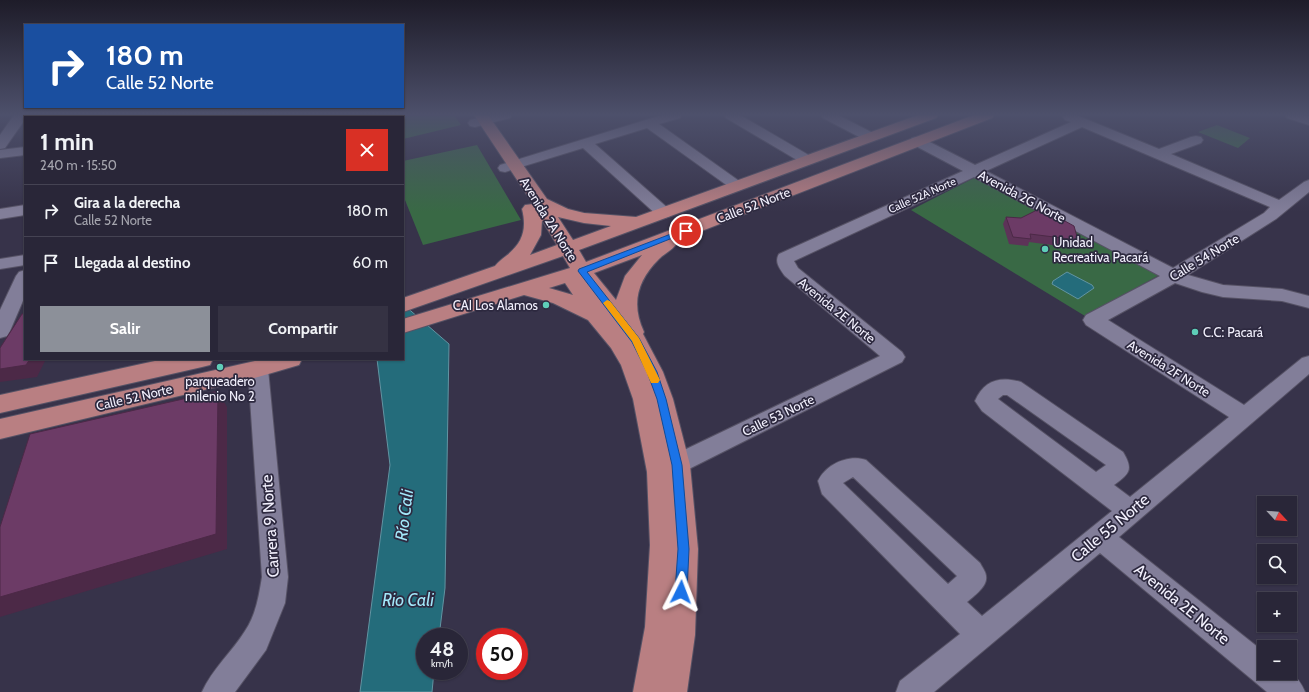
<!DOCTYPE html>
<html lang="es">
<meta charset="utf-8">
<style>
:root{--surface:#292638;--page:#353243;--text:#f1f3f6;--muted:#a5a5ae;--line:#454353;--accent:#8c9099}
body{margin:0;font-family:Cabin,sans-serif;background:var(--page);color:var(--text);height:100vh;display:flex;flex-direction:column;font-size:15px;white-space:nowrap}
*{box-sizing:border-box;margin:0}
p{font-size:13px;color:var(--muted)}
.icon{flex:none;width:22px;height:22px;fill:none;stroke:currentColor;stroke-width:2;stroke-linecap:round;stroke-linejoin:round}
.map{position:relative;flex:1;overflow:hidden}
.drawer{position:absolute;left:24px;top:116px;width:380px;height:244px;display:flex;flex-direction:column;background:var(--surface);border-radius:0px;box-shadow:0 1px 3px #0004,0 0 0 1px var(--line)}
.drawer>*{flex:none}
.guide{position:absolute;left:24px;top:24px;width:380px;height:84px;border-radius:0px;box-shadow:0 1px 3px #0004,0 0 0 1px var(--line);background:#1a4fa0;color:#fff;overflow:hidden}
.needle{width:26px;rotate:116deg}
.fabs{position:absolute;left:1257px;top:496px;display:grid;gap:8px}
.fabs a{display:grid;place-items:center;width:40px;height:40px;border-radius:0px;background:var(--surface);box-shadow:0 1px 3px #0004,0 0 0 1px var(--line);font-size:20px}
.speed{position:absolute;left:416px;top:628px;display:flex;gap:8px;font-size:20px;font-weight:700;text-align:center}
.speed>*{display:grid;place-content:center;width:52px;height:52px;border-radius:50%;background:var(--surface);box-shadow:0 1px 3px #0004,0 0 0 1px var(--line);line-height:1}
.speed small{font-size:10px;font-weight:400}
.speed .limit{border:6px solid #d22;background:#fff;color:#111}
.pin{position:absolute;display:grid;place-items:center;width:34px;height:34px;color:#fff;margin:-17px;border:2px solid #fff;border-radius:50%;box-shadow:0 1px 4px #0007}
.me{position:absolute;width:44px;margin:-22px;rotate:3deg;stroke-linejoin:round;filter:drop-shadow(0 0 3px #0008)}
.turn{display:flex;align-items:center;gap:14px;height:84px;padding:0 16px;font-size:18px}
.turn .icon{width:52px;height:52px;stroke-width:2.5}
.turn b{display:block;font-size:28px;line-height:34px}
.round{display:grid;place-items:center;flex:none;width:42px;height:42px;border-radius:0px;background:var(--page)}
.overview{display:flex;align-items:center;justify-content:space-between;height:68px;padding:0 16px}
h1{font-size:24px;font-weight:700;line-height:30px}
.action{display:flex;gap:8px;margin-top:auto;padding:8px 16px}
.action a{flex:1;height:46px;border-radius:0px;background:var(--accent);color:#fff;font-size:16px;font-weight:700;line-height:46px;text-align:center}
.action a+a{background:var(--page);color:var(--text)}
ul{padding:0;list-style:none}
li{display:flex;align-items:center;gap:12px;height:52px;padding:0 16px;border-top:1px solid var(--line)}
li div{flex:1}
li b{display:block;font-size:15px}
li em{font-style:normal}
.map>svg:first-child{display:block}
.green{fill:#396945}
.water{fill:#246c7b;stroke:#6294a2}
.lines{fill:none;stroke-linecap:round;stroke-linejoin:round}
.minor-casing{stroke:#565265;stroke-width:2}
.major-casing{stroke:#565265;stroke-width:2}
.minor{fill:#827e99;fill-rule:evenodd}
.major{fill:#b97f82;fill-rule:evenodd}
.wall{fill:#5d3358}
.shaded-wall{fill:#4c2947}
.building{fill:#6c3b66;stroke:#4c2947}
.route{fill:#1a73e8;stroke:#114b97}
.slow{fill:#f59e0b}
.poi-dot{fill:#5eceb8;stroke:#2d293f;stroke-width:1.5}
.labels{text-anchor:middle;dominant-baseline:central;stroke-width:3.5;stroke-linejoin:round;paint-order:stroke}
.far-street-label{font-size:11px;fill:#f2f0fd;stroke:#2d293f}
.street-label{font-size:13px;fill:#f2f0fd;stroke:#2d293f}
.poi-label{font-size:13px;fill:#f2f0fd;stroke:#2d293f;text-anchor:start}
.near-street-label{font-size:16px;fill:#f2f0fd;stroke:#2d293f}
.near-water-label{font-size:17px;font-style:italic;fill:#a3e8fa;stroke:#2d293f}
</style>
<div class="map">
<svg width="1309" height="692" viewBox="0 0 1309 692">
<rect width="100%" height="100%" fill="#37334a"/>
<path class="green" d="M309,115H454L461,125L403,139V117H310Z
M1217,125L1250,138L1238,148L1198,132Z
M477,145L521,220L423,245L403,195V161Z
M978,176L1163,273L1085,316L911,210Z"/>
<path class="water" d="M1067,272L1092,285L1094,288L1078,299L1052,284L1053,281Z
M403,302L404,305L449,344L445,588L439,637H425V671H434L432,692H360L390,465L377,359H403Z"/>
<g class="lines">
<defs>
<path id="minor" d="M14,115H28L5,148L0,149V135Z
M91,115H105L104,117H90Z
M490,115H512L510,118L475,127L470,126L468,123L470,120Z
M662,115H682L680,118L659,124L742,183L745,186L742,189L737,191L732,189L647,128L595,144L670,210L672,213L670,216L664,218L658,216L583,148L505,172L500,171L498,168L500,165Z
M724,115H740L812,157L814,160L812,163L807,164L802,163L726,118Z
M821,115H838L875,134L877,137L875,140L870,141L865,140L823,118Z
M1065,115H1076L1159,149L1191,137L1196,136L1201,137L1203,140L1201,143L1171,154L1279,200L1304,182L1309,180V192L1276,219L1188,275L1223,285L1282,289L1309,296V308L1282,301L1223,297L1202,292L1175,283L1108,320L1244,405L1302,358L1309,356V374L1119,537L1264,652V673C1286,673 1296,670 1305,692H1267L1100,553L934,692H896L900,681L960,634L822,494L818,481C826,464 849,454 866,460L980,563C982,567 986,572 986,576C988,586 974,596 967,602L982,616L1112,511L982,411L975,401C984,380 1000,376 1021,382L1123,452C1134,470 1129,474 1114,485L1130,497L1229,417L1086,325L1083,320L1086,315L1160,276L974,177L794,261L798,268L902,352L905,357L902,362L671,478L663,481L655,478L651,471L655,464L880,356L785,276C780,269 774,262 779,254L963,171L912,144L910,141L912,138L917,137L922,138L975,165L1071,122L1065,120L1063,117ZM1082,127L1270,207L1264,213L1173,268L986,171ZM1003,395H1007L1106,465L1096,472L998,399ZM853,477L957,576L948,584L843,483Z
M1285,115H1304L1309,116V125L1287,118Z
M25,147V155L0,158V150Z
M25,205V215L0,219V209Z
M25,255V265L0,269V259Z
M25,270V296L10,331L7,336L0,338V310L16,276L19,272Z
M258,362L265,364L268,369L288,577L285,603L266,650L235,692H202C212,669 232,652 245,631C256,615 259,595 262,577L248,369L251,364Z"/>
<path id="major" d="M474,115H488L547,199L568,209L584,213L636,217L918,115H938L936,118L579,250L586,262L974,115H994L992,118L676,241L677,243C673,250 665,253 659,259C637,281 631,304 644,332L643,334L663,372L673,399L690,465L698,549L695,635L687,692H633L645,627L650,545L647,472L633,399L621,365L611,348L588,320L553,303L524,295L403,333V319L570,268L563,256L403,312V298L495,266C498,262 502,259 506,256C523,243 527,229 522,209L525,205L533,204ZM558,217L584,223L611,226L573,240ZM542,220L557,245L530,255L541,235ZM642,255L625,276L616,300L594,273ZM565,283L573,295L549,288Z
M164,359H213L210,365L202,367L0,413V395Z
M264,359H302L299,365L258,377L0,439V419Z"/>
</defs>
<use href="#minor" class="minor-casing"/>
<use href="#major" class="major-casing"/>
<use href="#minor" class="minor"/>
<use href="#major" class="major"/>
</g>
<path class="wall" d="M1006,217L1078,240L1075,248L1029,242L1028,246L1009,244L1003,224Z"/>
<path class="shaded-wall" d="M30,359H46L37,377L0,382V369Z
M218,391L227,407V549L0,617V597Z"/>
<path class="building" d="M1041,208L1074,226L1078,240L1030,234L1031,239L1013,237L1006,217L1021,218Z
M25,313V359H30L26,365L0,369V348L22,314Z
M218,391L216,534L0,597V527L30,434Z"/>
<linearGradient id="sky" x2="0" y2="1"><stop stop-color="#1e1c29"/><stop offset="0.54" stop-color="#4d506b"/><stop offset="1" stop-color="#4d506b" stop-opacity="0"/></linearGradient>
<rect width="1309" height="212" fill="url(#sky)"/>
<path class="route" d="M684,229H689L690,231L587,272L639,338L657,372L666,399L682,465L689,549L687,592L685,596L681,597L677,596L675,592L678,549L672,465L657,399L647,372L632,342L578,271L579,269Z"/>
<path class="slow" d="M607,300L610,301L639,338L660,380L658,383H651L632,341L603,303Z"/>
<g class="poi-dot">
<circle cx="1045" cy="249" r="4"/>
<circle cx="546" cy="305" r="4"/>
<circle cx="1195" cy="332" r="4"/>
<circle cx="220" cy="367" r="4"/>
</g>
<g class="labels">
<g class="far-street-label">
<text transform="translate(922 195) rotate(-24)">Calle 52A Norte</text>
</g>
<g class="street-label">
<text transform="translate(1022 196) rotate(28)">Avenida 2G Norte</text>
<text transform="translate(753 205) rotate(-21)">Calle 52 Norte</text>
<text transform="translate(549 219) rotate(58)">Avenida 2A Norte</text>
<text transform="translate(1204 257) rotate(-31)">Calle 54 Norte</text>
<text transform="translate(837 310) rotate(39)">Avenida 2E Norte</text>
<text transform="translate(1169 368) rotate(32)">Avenida 2F Norte</text>
<text transform="translate(134 397) rotate(-13)">Calle 52 Norte</text>
<text transform="translate(778 415) rotate(-26)">Calle 53 Norte</text>
</g>
<g class="poi-label">
<text x="1053" y="242">Unidad<tspan x="1053" dy="15">Recreativa Pacará</tspan></text>
<text x="538" y="305" text-anchor="end">CAI Los Alamos</text>
<text x="1203" y="332">C.C: Pacará</text>
<text x="220" y="381" text-anchor="middle">parqueadero<tspan x="220" dy="15">milenio No 2</tspan></text>
</g>
<g class="near-street-label">
<text transform="translate(270 526) rotate(-94)">Carrera 9 Norte</text>
<text transform="translate(1110 528) rotate(-40)">Calle 55 Norte</text>
<text transform="translate(1182 604) rotate(39)">Avenida 2E Norte</text>
</g>
<g class="near-water-label">
<text transform="translate(404 515) rotate(-83)">Río Cali</text>
<text x="408" y="600">Rio Cali</text>
</g>
</g>
</svg>
<div class="fabs">
<a><svg class="needle" viewBox="-14 -14 28 28"><path d="M0-13l5 13h-10z" fill="#e53935"/><path d="M0 13l5-13h-10z" fill="#a5a5ae"/></svg></a>
<a><svg class="icon" aria-label="search" viewBox="0 0 24 24"><circle cx="10" cy="10" r="6"/><path d="M15 15l6 6"/></svg></a>
<a>+</a>
<a>−</a>
</div>
<div class="speed"><div>48<small>km/h</small></div><div class="limit">50</div></div>
<div class="pin" style="left:686px;top:231px;background:#d93025"><svg class="icon" aria-label="arrive" viewBox="0 0 24 24"><path d="M6 21V4h12l-3 4 3 4H6"/></svg></div>
<svg class="me" style="left:681px;top:592px" viewBox="-20 -20 40 40"><path d="M0-17L14 15 0 8-14 15z" fill="#1a73e8" stroke="#fff" stroke-width="4"/></svg>
<div class="guide">
<div class="turn"><svg class="icon" aria-label="right" viewBox="0 0 24 24"><path d="M7 20v-9h11M14 6l5 5-5 5"/></svg><div><b>180 m</b>Calle 52 Norte</div></div>
</div>
<section class="drawer">
<div class="overview"><div><h1>1 min</h1><p>240 m · 15:50</p></div><a class="round" style="background:#d93025;color:#fff"><svg class="icon" aria-label="close" viewBox="0 0 24 24"><path d="M6 6l12 12M18 6L6 18"/></svg></a></div>
<ul>
<li><svg class="icon" aria-label="right" viewBox="0 0 24 24"><path d="M7 20v-9h11M14 6l5 5-5 5"/></svg><div><b>Gira a la derecha</b><p>Calle 52 Norte</p></div><em>180 m</em></li>
<li><svg class="icon" aria-label="arrive" viewBox="0 0 24 24"><path d="M6 21V4h12l-3 4 3 4H6"/></svg><div><b>Llegada al destino</b></div><em>60 m</em></li>
</ul>
<div class="action"><a>Salir</a><a>Compartir</a></div>
</section>
</div>
